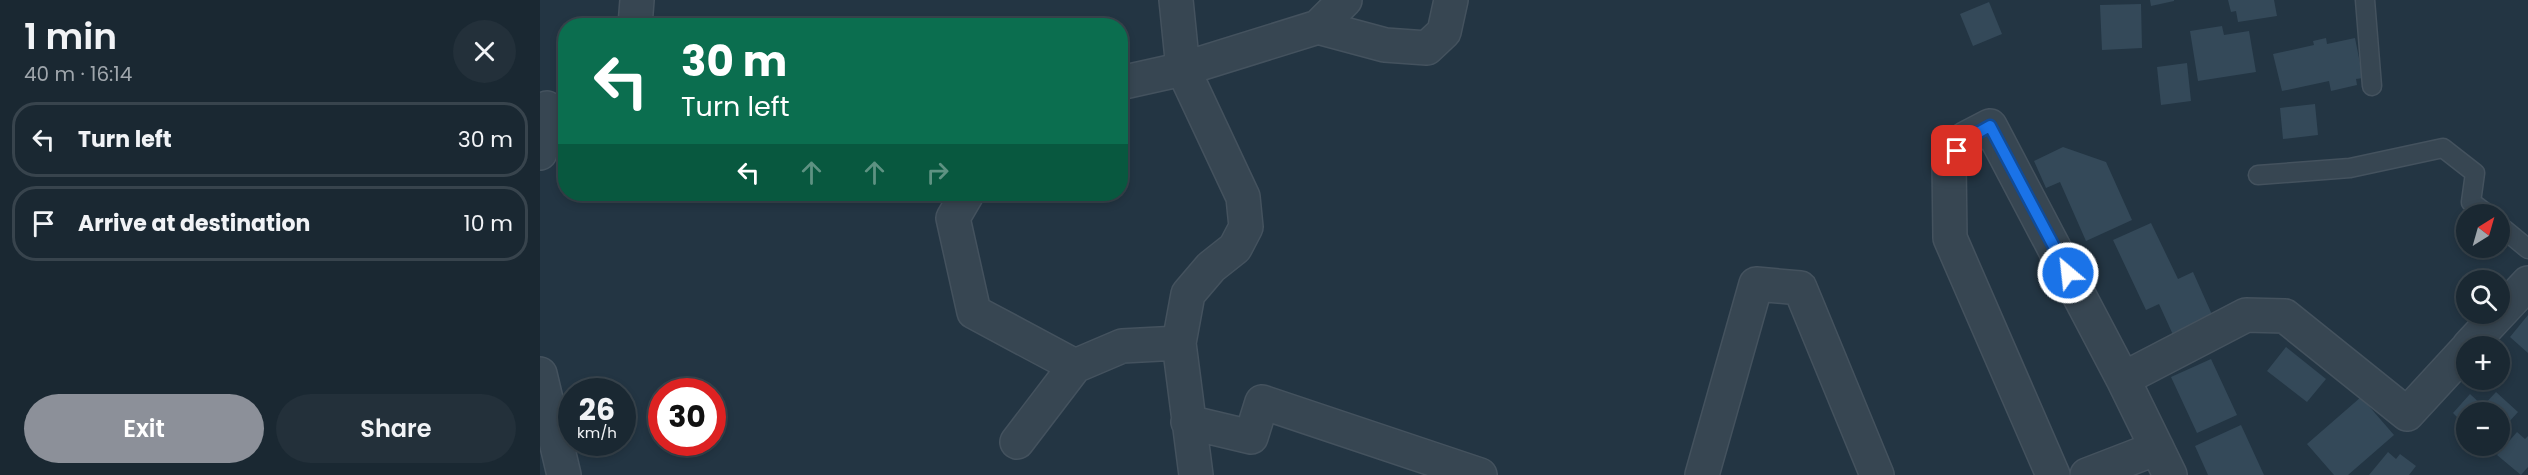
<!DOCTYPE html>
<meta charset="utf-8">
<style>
:root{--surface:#1a2832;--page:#23303a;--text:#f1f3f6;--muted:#9fa6ac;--line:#38444d;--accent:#8c9099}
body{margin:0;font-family:Poppins,sans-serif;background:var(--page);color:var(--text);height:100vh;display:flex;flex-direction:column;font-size:22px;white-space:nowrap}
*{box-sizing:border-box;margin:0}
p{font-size:20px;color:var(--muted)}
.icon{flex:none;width:33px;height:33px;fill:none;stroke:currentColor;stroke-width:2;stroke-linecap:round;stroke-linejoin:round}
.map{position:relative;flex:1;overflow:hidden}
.panel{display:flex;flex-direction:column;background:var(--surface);width:540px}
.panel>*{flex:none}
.top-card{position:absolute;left:18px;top:18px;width:570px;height:183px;border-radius:24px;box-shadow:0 3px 9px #0003,0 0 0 2px var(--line);background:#0b6e4f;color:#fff;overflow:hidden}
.needle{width:39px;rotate:37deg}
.controls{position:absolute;left:1916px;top:204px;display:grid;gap:12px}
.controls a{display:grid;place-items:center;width:54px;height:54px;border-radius:50%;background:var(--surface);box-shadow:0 3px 9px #0003,0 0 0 2px var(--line);font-size:30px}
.speed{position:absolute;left:18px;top:378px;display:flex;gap:12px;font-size:30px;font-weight:700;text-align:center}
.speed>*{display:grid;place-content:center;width:78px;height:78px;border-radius:50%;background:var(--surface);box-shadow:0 3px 9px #0003,0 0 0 2px var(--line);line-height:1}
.speed small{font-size:15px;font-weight:400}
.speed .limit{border:9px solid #d22;background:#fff;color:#111}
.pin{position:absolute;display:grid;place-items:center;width:51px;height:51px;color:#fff;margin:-26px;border-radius:12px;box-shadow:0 3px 9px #0006}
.me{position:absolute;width:66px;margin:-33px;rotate:332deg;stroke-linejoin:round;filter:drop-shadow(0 0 4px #0008)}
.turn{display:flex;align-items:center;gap:21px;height:126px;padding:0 24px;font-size:27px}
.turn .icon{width:78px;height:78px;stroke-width:2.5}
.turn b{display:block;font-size:42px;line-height:51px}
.lanes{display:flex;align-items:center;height:57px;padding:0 24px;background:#0003;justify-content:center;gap:30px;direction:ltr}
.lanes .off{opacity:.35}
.round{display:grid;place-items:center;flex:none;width:63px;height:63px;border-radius:32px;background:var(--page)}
.head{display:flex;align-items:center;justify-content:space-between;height:102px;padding:0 24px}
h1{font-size:36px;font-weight:600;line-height:45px}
.primary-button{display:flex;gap:12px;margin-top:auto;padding:12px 24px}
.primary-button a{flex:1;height:69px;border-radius:36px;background:var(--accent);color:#fff;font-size:24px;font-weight:600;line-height:69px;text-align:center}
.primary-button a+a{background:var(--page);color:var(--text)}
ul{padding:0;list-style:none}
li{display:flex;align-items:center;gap:18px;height:75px;margin:0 12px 9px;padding:0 12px;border:3px solid var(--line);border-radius:24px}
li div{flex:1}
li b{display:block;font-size:22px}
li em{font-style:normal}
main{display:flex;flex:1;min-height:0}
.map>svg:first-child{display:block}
.building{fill:#344959}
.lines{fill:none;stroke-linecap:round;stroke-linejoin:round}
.lane-casing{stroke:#44525e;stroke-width:21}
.street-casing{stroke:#44525e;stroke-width:36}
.lane{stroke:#374652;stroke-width:18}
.street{stroke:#374652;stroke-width:33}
.route-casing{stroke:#114b97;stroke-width:15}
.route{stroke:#1a73e8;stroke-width:10}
</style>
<main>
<section class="panel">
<div class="head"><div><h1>1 min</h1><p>40 m · 16:14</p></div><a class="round"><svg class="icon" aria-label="close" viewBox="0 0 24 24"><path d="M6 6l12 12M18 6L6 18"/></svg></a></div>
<ul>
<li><svg class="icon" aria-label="left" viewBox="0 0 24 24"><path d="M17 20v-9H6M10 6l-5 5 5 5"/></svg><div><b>Turn left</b></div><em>30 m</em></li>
<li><svg class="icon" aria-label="arrive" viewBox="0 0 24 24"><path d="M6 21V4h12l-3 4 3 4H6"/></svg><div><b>Arrive at destination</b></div><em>10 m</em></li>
</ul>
<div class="primary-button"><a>Exit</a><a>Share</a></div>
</section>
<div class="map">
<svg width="1988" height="475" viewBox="0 0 1988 475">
<rect width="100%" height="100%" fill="#233543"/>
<path class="building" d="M1610,0H1634V1L1611,6Z
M1688,0H1734L1737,16L1698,22L1696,11L1691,12Z
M1449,2L1462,34L1433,46L1420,14Z
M1601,4L1602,48L1562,50L1560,5Z
M1682,26L1684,35L1709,31L1716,72L1658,81L1650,31Z
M1786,38L1787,44L1815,38L1823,78L1816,79L1817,85L1791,91L1789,81L1742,91L1733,54L1774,45L1773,41Z
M1647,63L1651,101L1621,105L1617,67Z
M1775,104L1778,135L1743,139L1740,108Z
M1523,147L1566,162L1592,220L1546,241L1520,182L1506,188L1494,161Z
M1611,223L1638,279L1653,272L1674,319L1634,337L1619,304L1606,310L1573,240Z
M1988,315V353L1970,337Z
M1746,347L1786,379L1767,402L1727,371Z
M1671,359L1697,415L1657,433L1631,377Z
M1956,392L1978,412L1959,433V412H1926V426L1913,413L1930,394L1943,406Z
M1821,397L1854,435L1808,475H1794L1767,444Z
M1701,425L1724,475H1668L1655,446Z
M1977,432L1985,439L1988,436V467L1981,475L1957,455Z
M1848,452L1856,459L1860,454L1876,466L1869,475H1829Z"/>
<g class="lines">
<defs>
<path id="lane" d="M1825,0L1832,86
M1718,175L1810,168L1903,148L1935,173L1931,202L1947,214
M1959,225L1988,249"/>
<path id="street" d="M636,0L643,69L703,197L706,227L695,248L671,267L648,294L639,343L656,475
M95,26L97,0
M778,27L845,45L887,48L904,32L911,0
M580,83L643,69L778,27L805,0
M0,153L7,108
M427,194L413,218L434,312L535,366
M1929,346L1988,283
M0,374L24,475
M1583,379L1706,315L1745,316L1867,414L1926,350
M648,422L711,437L722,402L940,475
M477,442L535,366L582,346L639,343
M1162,475L1216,284L1260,288L1337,475
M1513,475L1410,238L1409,162L1425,139L1450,126L1583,379L1630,475
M1547,475L1617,448"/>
</defs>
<use href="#lane" class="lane-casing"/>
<use href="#street" class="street-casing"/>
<use href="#lane" class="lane"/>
<use href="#street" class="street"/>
</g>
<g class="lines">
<defs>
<path id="route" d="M1417,151L1425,140L1450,126L1528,273"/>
</defs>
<use href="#route" class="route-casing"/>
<use href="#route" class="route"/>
</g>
</svg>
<div class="controls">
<a><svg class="needle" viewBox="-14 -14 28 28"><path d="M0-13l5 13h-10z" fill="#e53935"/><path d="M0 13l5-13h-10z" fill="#9fa6ac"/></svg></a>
<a><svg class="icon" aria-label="search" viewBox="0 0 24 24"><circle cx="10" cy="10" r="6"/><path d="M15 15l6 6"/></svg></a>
<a>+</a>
<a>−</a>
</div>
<div class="speed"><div>26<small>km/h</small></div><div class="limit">30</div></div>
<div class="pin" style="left:1417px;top:151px;background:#d93025"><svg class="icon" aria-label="arrive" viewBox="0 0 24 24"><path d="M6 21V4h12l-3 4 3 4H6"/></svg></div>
<svg class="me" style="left:1528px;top:273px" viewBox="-20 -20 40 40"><circle r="17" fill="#1a73e8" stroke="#fff" stroke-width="3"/><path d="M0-11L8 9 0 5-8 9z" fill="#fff"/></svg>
<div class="top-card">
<div class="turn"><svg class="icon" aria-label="left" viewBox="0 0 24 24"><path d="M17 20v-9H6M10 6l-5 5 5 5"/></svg><div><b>30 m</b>Turn left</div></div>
<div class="lanes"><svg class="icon" aria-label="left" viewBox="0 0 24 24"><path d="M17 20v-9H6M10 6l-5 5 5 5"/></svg><svg class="icon off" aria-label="ahead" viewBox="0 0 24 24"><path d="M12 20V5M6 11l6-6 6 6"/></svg><svg class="icon off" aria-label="ahead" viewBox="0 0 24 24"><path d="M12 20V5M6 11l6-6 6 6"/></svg><svg class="icon off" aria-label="right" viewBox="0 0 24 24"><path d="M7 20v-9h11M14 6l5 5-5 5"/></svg></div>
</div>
</div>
</main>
